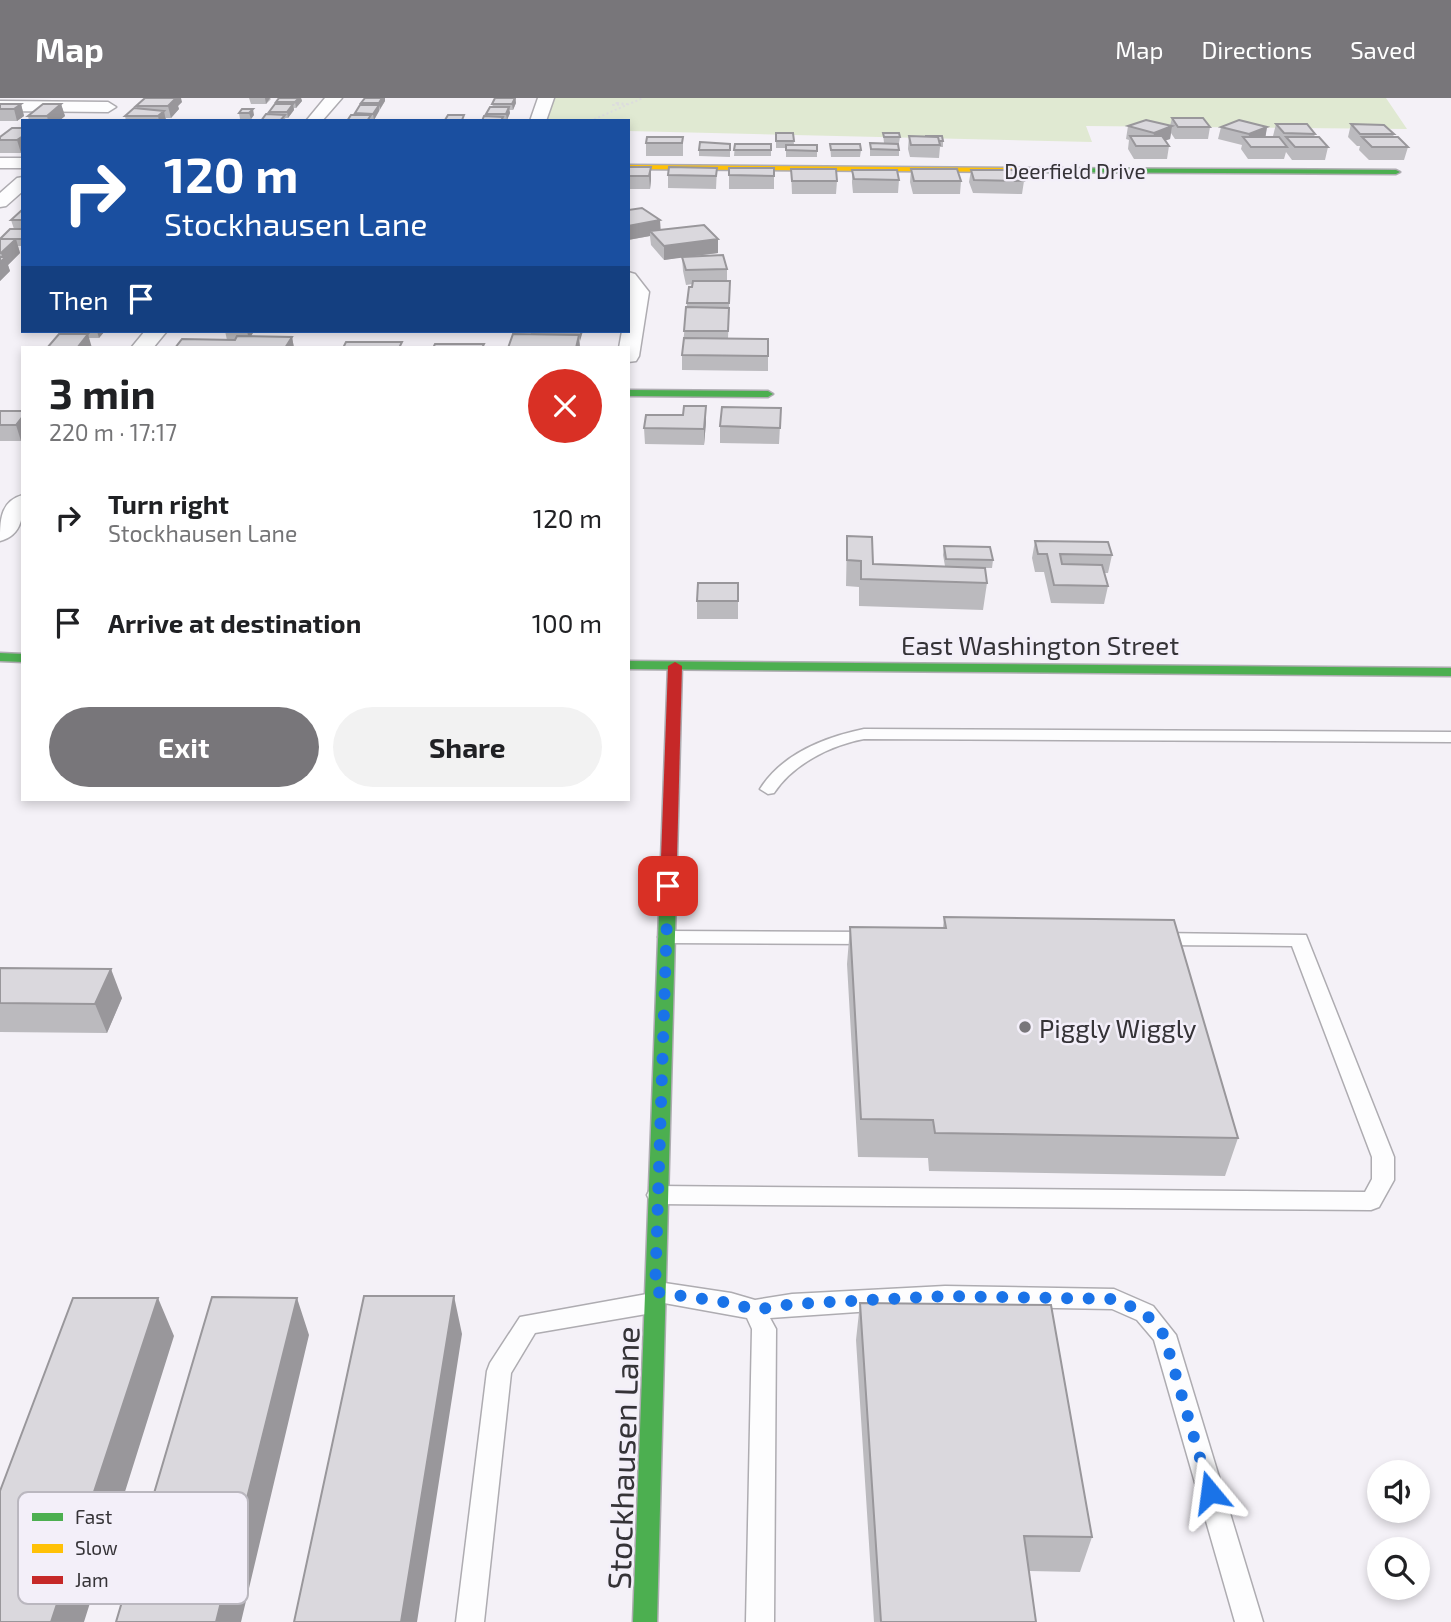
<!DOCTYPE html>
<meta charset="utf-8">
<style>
:root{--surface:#fff;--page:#f2f2f2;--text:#202124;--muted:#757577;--accent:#78767a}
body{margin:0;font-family:"Exo 2",sans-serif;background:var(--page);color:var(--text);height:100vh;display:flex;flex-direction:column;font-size:26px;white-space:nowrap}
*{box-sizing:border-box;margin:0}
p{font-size:23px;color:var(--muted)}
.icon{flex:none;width:38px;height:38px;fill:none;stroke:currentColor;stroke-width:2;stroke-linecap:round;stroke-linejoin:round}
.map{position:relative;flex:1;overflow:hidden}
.details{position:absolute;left:21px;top:248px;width:609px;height:455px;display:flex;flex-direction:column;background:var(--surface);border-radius:0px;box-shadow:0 4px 10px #0003}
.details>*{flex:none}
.hud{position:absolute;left:21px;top:21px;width:609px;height:214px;border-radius:0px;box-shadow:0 4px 10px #0003;background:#1a4fa0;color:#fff;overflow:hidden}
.controls{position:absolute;left:1367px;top:1362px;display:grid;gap:14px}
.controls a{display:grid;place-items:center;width:63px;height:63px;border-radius:50%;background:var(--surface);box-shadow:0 4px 10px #0003;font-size:35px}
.pin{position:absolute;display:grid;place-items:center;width:60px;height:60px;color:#fff;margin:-30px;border-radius:14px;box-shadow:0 4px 10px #0006}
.me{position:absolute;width:77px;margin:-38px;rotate:344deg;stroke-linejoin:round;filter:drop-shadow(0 0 5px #0008)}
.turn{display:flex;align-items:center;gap:24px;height:147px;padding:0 28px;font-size:32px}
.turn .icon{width:91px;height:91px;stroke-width:2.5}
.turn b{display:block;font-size:49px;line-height:60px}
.then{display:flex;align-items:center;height:66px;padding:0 28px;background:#0003;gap:14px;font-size:26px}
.round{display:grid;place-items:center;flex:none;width:74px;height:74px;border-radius:37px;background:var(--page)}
.headline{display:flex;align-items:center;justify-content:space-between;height:119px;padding:0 28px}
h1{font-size:42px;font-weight:700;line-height:52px}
.button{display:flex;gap:14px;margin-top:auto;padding:14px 28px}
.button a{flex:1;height:80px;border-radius:42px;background:var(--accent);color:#fff;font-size:28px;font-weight:700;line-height:80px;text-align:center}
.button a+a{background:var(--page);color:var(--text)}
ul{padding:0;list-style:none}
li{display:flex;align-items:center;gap:21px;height:105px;padding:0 28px}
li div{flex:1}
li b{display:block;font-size:26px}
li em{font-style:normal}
header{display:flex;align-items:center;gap:42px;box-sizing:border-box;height:98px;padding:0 35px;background:var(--accent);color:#fff}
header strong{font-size:33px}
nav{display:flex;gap:38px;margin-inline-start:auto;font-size:24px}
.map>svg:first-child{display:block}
.green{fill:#e0e9d2}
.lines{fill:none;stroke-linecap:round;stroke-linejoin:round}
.lane-casing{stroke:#aeacb1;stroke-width:3}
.street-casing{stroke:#aeacb1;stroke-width:3}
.fast-casing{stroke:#aeacb1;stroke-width:3}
.slow-casing{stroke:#aeacb1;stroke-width:3}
.jam-casing{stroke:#aeacb1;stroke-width:3}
.path{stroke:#dcdcdd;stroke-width:2;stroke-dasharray:2 2.5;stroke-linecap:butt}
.lane{fill:#fdfdfe;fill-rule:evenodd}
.street{fill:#fdfdfe;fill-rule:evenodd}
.fast{fill:#4caf50;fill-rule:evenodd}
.slow{fill:#ffc107;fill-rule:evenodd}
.jam{fill:#c62828;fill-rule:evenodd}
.wall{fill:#bbbabe}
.shaded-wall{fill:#99979b}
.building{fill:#dad8dd;stroke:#99979b;stroke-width:2}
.route{stroke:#1a73e8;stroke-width:12;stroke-dasharray:0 21.6}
.poi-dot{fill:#78767a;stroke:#f3eff9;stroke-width:2.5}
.labels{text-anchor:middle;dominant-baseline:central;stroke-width:5;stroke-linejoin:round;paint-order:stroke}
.far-street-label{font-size:21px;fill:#353337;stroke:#f3eff9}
.street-label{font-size:26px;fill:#353337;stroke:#f3eff9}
.poi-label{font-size:26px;fill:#353337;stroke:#f3eff9;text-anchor:start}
.near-street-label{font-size:32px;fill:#353337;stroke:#f3eff9}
.key{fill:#f3eff9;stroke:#bab7bf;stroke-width:2}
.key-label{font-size:19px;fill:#353337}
</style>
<header>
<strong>Map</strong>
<nav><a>Map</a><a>Directions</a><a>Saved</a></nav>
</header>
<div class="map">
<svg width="1451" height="1524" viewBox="0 0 1451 1524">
<rect width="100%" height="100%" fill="#f4f1f7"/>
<path class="green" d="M543,0H1386L1407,31L1086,28L1092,44L628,33V23H537Z"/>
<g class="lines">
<defs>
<path id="lane" d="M864,631L1451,634V644L864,641C831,647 793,666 774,695L768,696L760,691C782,656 825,639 864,631Z
M667,833L870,834L877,835L879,840L877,845L870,846L667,845L660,844L658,839L660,834Z
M1157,835L1306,837L1394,1059V1082L1379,1109L1371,1112L658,1106L650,1103L647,1097L650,1091L658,1088L1365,1094L1372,1081V1059L1292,848L1157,847L1150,846L1148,841L1150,836Z
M658,1184L731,1195L755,1202L792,1196L945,1188L1114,1191L1153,1208L1176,1237L1263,1524H1235L1154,1242L1137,1222L1112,1211L945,1208L770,1220L776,1231L774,1524H746L752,1231L747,1220L664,1205L660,1212L652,1215L535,1235L511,1275L484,1524H456L487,1273L490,1265L520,1219L647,1196L650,1187Z"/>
<path id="street" d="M325,0H342L322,23H306Z
M538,0H554L546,23H530Z
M0,3L108,4L116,9L108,14L0,13Z
M0,60H23V70H0Z
M23,79V93L6,108L0,109V95L17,80Z
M628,174L635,176L649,194L639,258L636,263L628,264V250H619L622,233H628Z
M145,233H167L153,250H131Z
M23,397C23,417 23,437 0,443C0,423 0,403 23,397Z"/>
<path id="fast" d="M1018,70L1396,72L1400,74L1396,76L1015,74Z
M628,292L768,293L773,296L768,299L628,298Z
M0,555L23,556V564L0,563Z
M628,563L1451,570V578L628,571Z
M669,755L677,760L657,1524H633L661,760Z"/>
<path id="slow" d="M628,67L1018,70L1022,72L1018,74L628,71Z"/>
<path id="jam" d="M675,564L682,568L677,760L669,765L661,760L668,568Z"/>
</defs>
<use href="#lane" class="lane-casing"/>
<use href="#street" class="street-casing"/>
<use href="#fast" class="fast-casing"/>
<use href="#slow" class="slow-casing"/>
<use href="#jam" class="jam-casing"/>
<path class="path" d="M617,5L627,6L613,7Z
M590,23L643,0"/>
<use href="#lane" class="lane"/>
<use href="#street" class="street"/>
<use href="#fast" class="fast"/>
<use href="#slow" class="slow"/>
<use href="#jam" class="jam"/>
</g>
<path class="wall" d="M249,0H270L271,1L266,6H251Z
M279,0H305H301L302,3L296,10H294V12L288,20H285L286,23H261L269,16V14Z
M365,0H385V3L374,22H371L372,23H347L355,17V15L361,7V5Z
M495,0H516V5L513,12H509L510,15L507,22L486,19V16L493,9L492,6Z
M182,4L178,8L179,11L171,20H166V23H126L125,18L137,10L136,8Z
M0,6H21L24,18L17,23H0Z
M61,6L65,18L59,23H29L28,18Z
M242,11L254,17L251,21H240L239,15Z
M1172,20L1210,29L1208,41H1175L1171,35L1170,41L1165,42L1169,48L1167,61H1134L1128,51L1129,42L1126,41L1128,28H1170Z
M1276,26L1315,36L1314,39L1328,49L1325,62H1292L1286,54L1284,61H1248L1241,51L1242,47L1218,41L1221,29H1267L1265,39L1273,38Z
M1351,26L1394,36L1393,39L1408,49L1404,62H1369L1359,52L1360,48H1357L1348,39Z
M23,30V53L21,55H0V39Z
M776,35H793L794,47L817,53V59H786V50H776Z
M883,35L900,39L899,45H884Z
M909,38L943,43V49H940L939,60L910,59L908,51Z
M683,39V58H646V45Z
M870,45L899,52V58H870Z
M730,46V59L699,58V52Z
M735,46H771V58H734Z
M830,46L861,52L860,59H831Z
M628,69H651V82L650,91H628Z
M717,70L716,91L668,90V77Z
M729,70H774V91H729Z
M791,71L837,83L836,96H792Z
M911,71L961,83L960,96H913L910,84Z
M852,72L899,82L898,95H853L852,85Z
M971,72L1024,83L1022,96L973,95L969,84Z
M23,111V148H18L20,155L8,167L10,173L0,183V141L14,131L11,122Z
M628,112L661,132L718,141V155L686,159L727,171V183H730L728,241H768V273L682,272V257L687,205L693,186L686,187L683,173L682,159L664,162L651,147L650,138L628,142Z
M64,233H105L99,240H89L65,236Z
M225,233H254L251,238L292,239L294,250H175L227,242Z
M530,233H583L579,243L580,250H576L531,236Z
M781,310L779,346L720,345V328Z
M0,313H23L21,343H0Z
M683,317L706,324L704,347L645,346L644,330Z
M847,438L873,466L945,468L943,457L944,448L993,462L992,470H985L987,485L983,512L859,508V489L846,488Z
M1035,443L1112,457L1108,475H1104L1108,488L1104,506L1051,505L1044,474H1035L1032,460Z
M738,485V521H697V503Z
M944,819L1238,1040L1225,1078L929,1073L928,1060L858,1059L847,866L850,829L943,830Z
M0,870L122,900L107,935L0,934Z
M860,1205L1092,1439L1080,1474L1029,1473L1036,1524H874L856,1242Z"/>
<path class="shaded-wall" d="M174,0H181L182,4L178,8L179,11L171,20L168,8Z
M265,0H270L266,6Z
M299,0H301L302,3L296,10L295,4Z
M382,0H385V3L380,11L379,5Z
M515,0L516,5L513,12L512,6Z
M21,6L24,18L17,23L14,11Z
M61,6L65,18L59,23H48L47,18Z
M293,6L294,12L288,20L287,14Z
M379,7V13L374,22L373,16Z
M509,9L510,15L507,22L506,16Z
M253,11L254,17L251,21L249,15Z
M164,13L166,23H159L158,18Z
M1172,28L1170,41L1152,47L1154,35Z
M1267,29L1265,42L1248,44L1249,36Z
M23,38V53L21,55L17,42Z
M651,69V82L650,91L649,78Z
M660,122L661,136L650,133V138L628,142V128Z
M16,141L20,155L8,167L10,173L0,183V164L3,161L1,155Z
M718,141V155L664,162V148Z
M97,233H105L99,240Z
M247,233H254L249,242Z
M580,233H583L580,243Z
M88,236L92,250H77Z
M579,237L580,250H576Z
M292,239L294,250H285Z
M706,308V324L704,347V331Z
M23,318V341L21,343L16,327Z
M111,871L122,900L107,935L95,906Z
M454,1198L462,1236L417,1524H401Z
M158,1200L174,1238L84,1524H51Z
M297,1200L309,1237L241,1524H216Z"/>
<path class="building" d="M145,0H176L168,8H136Z
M279,0H299L295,4H276Z
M365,0H382L379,5H361Z
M495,0H515L512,6H492Z
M0,6H21L14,11H0Z
M43,6H61L47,18H28Z
M275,6H293L287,14H269Z
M360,7H379L373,16L355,15Z
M490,9H509L506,16H486Z
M134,10L164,13L158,18H125Z
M242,11H253L249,15H239Z
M266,16L285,17L280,23H261Z
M351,17H371L367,23H347Z
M448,17H464L462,22H445Z
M484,18L503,19L501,23H482Z
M1172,20H1203L1210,29H1178Z
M1146,22L1172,28L1154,35L1128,28Z
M1239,22L1267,29L1249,36L1221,29Z
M1276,26H1307L1315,36L1284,35Z
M1351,26L1384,27L1394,36H1360Z
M12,30H23V38L17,42H0V39Z
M776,35H793L794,43H776Z
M883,35H899L900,39H884Z
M909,38L938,39L940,47H911Z
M926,38H942L943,43H939L938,39H926Z
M1130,38H1162L1169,48H1136Z
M647,39H683L682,45H646Z
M1243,39H1279L1287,49H1251Z
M1286,39H1319L1328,49H1295Z
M1362,39H1398L1408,49H1372Z
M700,44L730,46V52H699Z
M870,45L898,46L899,52L871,51Z
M735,46H771V52H734Z
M830,46H860L861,52H831Z
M786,47H817V53L786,52Z
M628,69H651L649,78H628Z
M669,69L717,70L716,78L668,77Z
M729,70H774V78L729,77Z
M791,71H836L837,83H792Z
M911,71H957L961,83H914Z
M852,72H897L899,82L854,81Z
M971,72H1019L1024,83L974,82Z
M642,110L660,122L628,128V112Z
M23,111V122H11Z
M704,127L718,141L664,148L650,133Z
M10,131H23V141H0Z
M0,141H16L1,155H0Z
M723,157L727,171L686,172L682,159Z
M0,159H6L0,164Z
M693,183H730L729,205H687L689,189H692Z
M686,209L729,210L728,233H684Z
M59,236H88L77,250H47Z
M513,236L579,237L576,250H508Z
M237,238L292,239L285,250H175L182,241L235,242Z
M684,240L768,241V258L682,257Z
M346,244H402L399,250H343Z
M435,246H484L482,250H433Z
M684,308H706L704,331L644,330L646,317H683Z
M722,309L781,310L780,330L720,328Z
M0,313H23V318L16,327H0Z
M847,438L872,439L873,466L985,470L987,485L861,481V463L847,462Z
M1035,443L1108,444L1112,457L1060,456L1062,466L1102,467L1108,488L1054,487L1047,456H1038Z
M944,448L990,449L993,462L946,461Z
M698,485H738V503H697Z
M944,819L1174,822L1238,1040L935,1035L933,1022L861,1021L850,829L946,830Z
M0,870L111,871L95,906L0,905Z
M364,1198H454L401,1524H294Z
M212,1199L297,1200L216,1524H116Z
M73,1200H158L51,1524H0V1393Z
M860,1205L1051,1207L1092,1439L1024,1438L1036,1524H881Z"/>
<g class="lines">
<path class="route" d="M668,788L655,1194L731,1205L755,1212L792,1206L945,1198L1114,1201L1145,1215L1164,1237L1210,1394"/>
</g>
<circle class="poi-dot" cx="1025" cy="929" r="7"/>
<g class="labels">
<g class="far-street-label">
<text x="1075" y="72">Deerfield Drive</text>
</g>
<g class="street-label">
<text x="1040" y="546">East Washington Street</text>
</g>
<g class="poi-label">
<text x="1039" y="929">Piggly Wiggly</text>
</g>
<g class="near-street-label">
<text transform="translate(622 1360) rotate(-88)">Stockhausen Lane</text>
</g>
</g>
<rect x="18" y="1394" width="230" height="112" rx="10" class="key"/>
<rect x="32" y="1415" width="31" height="8" fill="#4caf50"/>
<rect x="32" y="1446" width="31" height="9" fill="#ffc107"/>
<rect x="32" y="1478" width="31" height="8" fill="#c62828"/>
<g class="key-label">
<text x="75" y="1426">Fast</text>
<text x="75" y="1457">Slow</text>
<text x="75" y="1489">Jam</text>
</g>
</svg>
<div class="controls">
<a><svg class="icon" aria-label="sound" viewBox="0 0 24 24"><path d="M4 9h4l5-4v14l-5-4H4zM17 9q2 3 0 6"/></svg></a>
<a><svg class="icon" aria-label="search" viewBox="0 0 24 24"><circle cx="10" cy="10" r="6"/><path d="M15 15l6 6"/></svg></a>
</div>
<div class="pin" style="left:668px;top:788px;background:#d93025"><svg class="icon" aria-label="arrive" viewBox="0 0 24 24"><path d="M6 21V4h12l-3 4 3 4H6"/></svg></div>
<svg class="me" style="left:1210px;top:1394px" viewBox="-20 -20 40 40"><path d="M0-17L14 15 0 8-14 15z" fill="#1a73e8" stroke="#fff" stroke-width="4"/></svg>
<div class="hud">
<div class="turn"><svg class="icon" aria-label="right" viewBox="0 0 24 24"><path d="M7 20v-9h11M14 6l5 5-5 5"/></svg><div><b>120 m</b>Stockhausen Lane</div></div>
<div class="then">Then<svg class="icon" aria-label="arrive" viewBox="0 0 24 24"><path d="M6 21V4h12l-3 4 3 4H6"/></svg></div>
</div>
<section class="details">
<div class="headline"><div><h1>3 min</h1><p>220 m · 17:17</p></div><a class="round" style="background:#d93025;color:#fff"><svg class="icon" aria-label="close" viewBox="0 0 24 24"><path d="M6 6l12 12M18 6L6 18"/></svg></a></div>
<ul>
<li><svg class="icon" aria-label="right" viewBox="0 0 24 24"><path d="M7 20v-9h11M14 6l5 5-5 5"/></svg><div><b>Turn right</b><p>Stockhausen Lane</p></div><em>120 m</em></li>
<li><svg class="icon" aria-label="arrive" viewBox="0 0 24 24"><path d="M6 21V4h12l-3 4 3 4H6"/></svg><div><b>Arrive at destination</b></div><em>100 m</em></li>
</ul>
<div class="button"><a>Exit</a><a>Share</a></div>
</section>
</div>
